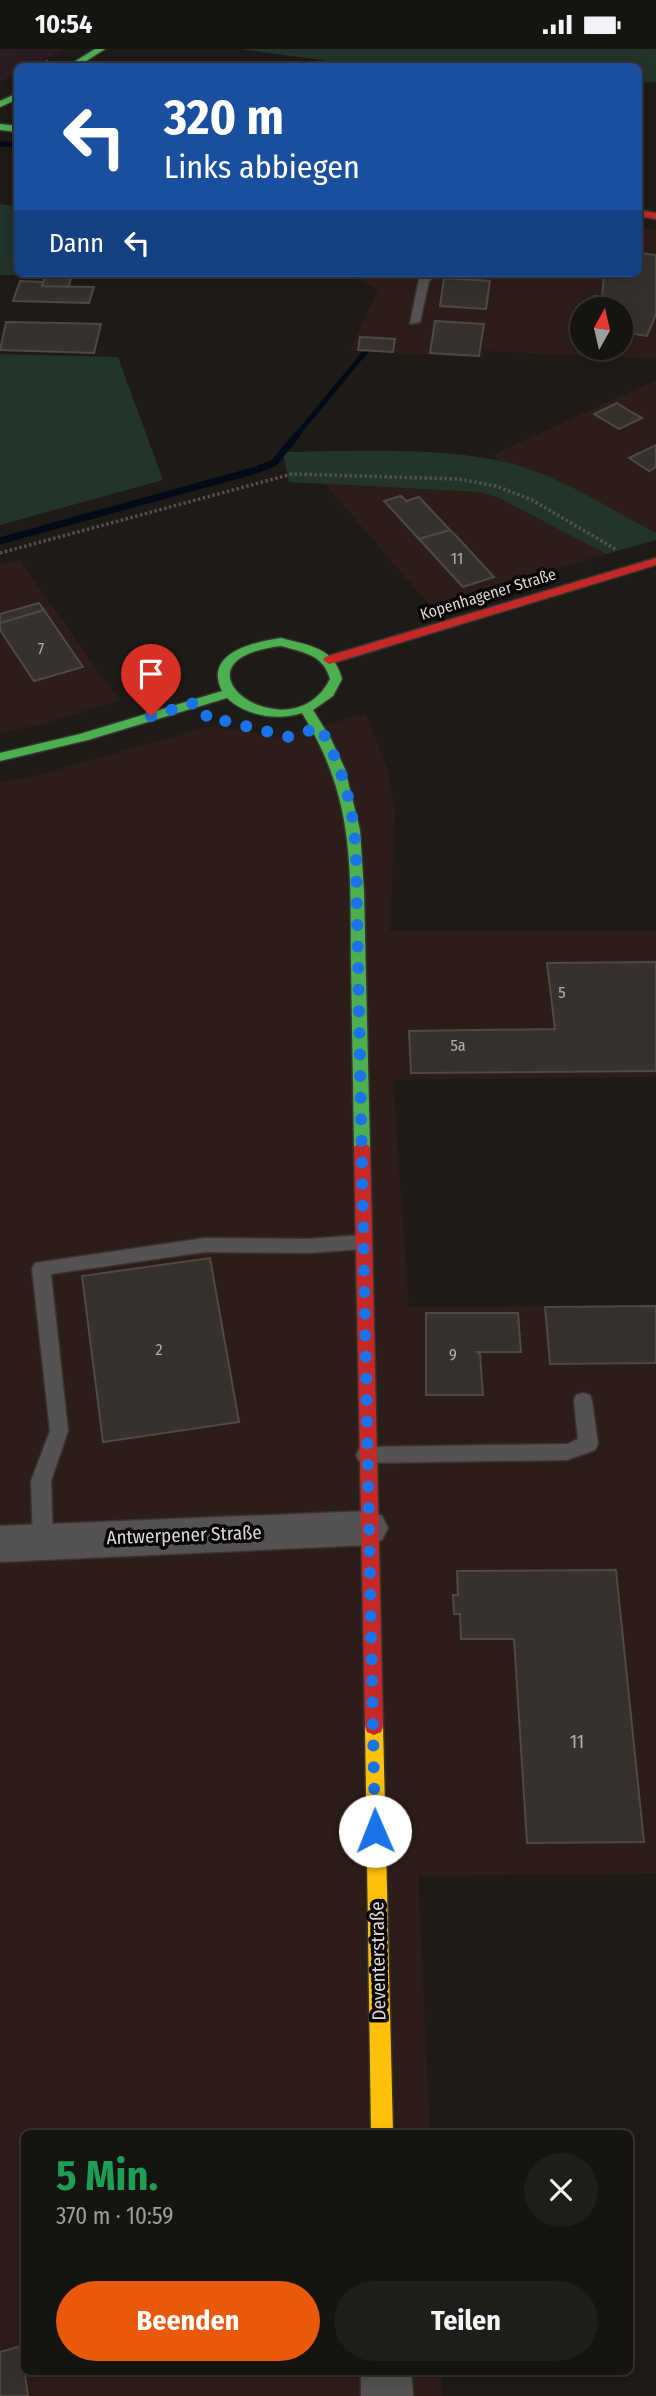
<!DOCTYPE html>
<html lang="de">
<meta charset="utf-8">
<style>
:root{--surface:#161410;--page:#1f1d19;--text:#f1f3f6;--muted:#9e9e9f;--line:#353330;--accent:#ea580c}
body{margin:0;font-family:"Fira Sans Condensed",sans-serif;background:var(--page);color:var(--text);height:100vh;display:flex;flex-direction:column;font-size:26px;white-space:nowrap}
*{box-sizing:border-box;margin:0}
p{font-size:23px;color:var(--muted)}
.icon{flex:none;width:38px;height:38px;fill:none;stroke:currentColor;stroke-width:2;stroke-linecap:round;stroke-linejoin:round}
.map{position:relative;flex:1;overflow:hidden}
.drawer{position:absolute;left:21px;top:2081px;width:612px;height:245px;display:flex;flex-direction:column;background:var(--surface);border-radius:10px;box-shadow:0 4px 18px #0003,0 0 0 2px var(--line)}
.drawer>*{flex:none}
.hud{position:absolute;left:14px;top:14px;width:628px;height:214px;border-radius:10px;box-shadow:0 4px 18px #0003,0 0 0 2px var(--line);background:#1a4fa0;color:#fff;overflow:hidden}
.needle{width:46px;rotate:8deg}
.fabs{position:absolute;left:570px;top:248px;display:grid;gap:14px}
.fabs a{display:grid;place-items:center;width:63px;height:63px;border-radius:50%;background:var(--surface);box-shadow:0 4px 18px #0003,0 0 0 2px var(--line);font-size:35px}
.pin{position:absolute;display:grid;place-items:center;width:60px;height:60px;color:#fff;margin:-72px -30px;border-radius:50% 50% 50% 0;rotate:-45deg;box-shadow:0 0 7px #0007}
.pin .icon{rotate:45deg}
.me{position:absolute;width:77px;margin:-38px;rotate:359deg;stroke-linejoin:round;filter:drop-shadow(0 0 5px #0008)}
.turn{display:flex;align-items:center;gap:24px;height:147px;padding:0 35px;font-size:32px}
.turn .icon{width:91px;height:91px;stroke-width:2.5}
.turn b{display:block;font-size:49px;line-height:60px}
.then{display:flex;align-items:center;height:66px;padding:0 35px;background:#0003;gap:14px;font-size:26px}
.round{display:grid;place-items:center;flex:none;width:74px;height:74px;border-radius:37px;background:var(--page)}
.head{display:flex;align-items:center;justify-content:space-between;height:119px;padding:0 35px}
h1{font-size:42px;font-weight:700;line-height:52px;color:#1e9e55}
.button{display:flex;gap:14px;margin-top:auto;padding:14px 35px}
.button a{flex:1;height:80px;border-radius:42px;background:var(--accent);color:#fff;font-size:28px;font-weight:700;line-height:80px;text-align:center}
.button a+a{background:var(--page);color:var(--text)}
.status{display:flex;justify-content:space-between;align-items:center;height:49px;padding:0 35px;background:var(--surface);direction:ltr}
.status svg{height:19px;fill:currentColor}
.map>svg:first-child{display:block}
.commercial{fill:#2d1d19;fill-rule:evenodd}
.education{fill:#2b1c23}
.green{fill:#23342a}
.lines{fill:none;stroke-linecap:round;stroke-linejoin:round}
.stream-far1{stroke:#030b18;stroke-width:5}
.stream{stroke:#030b18;stroke-width:7}
.building{fill:#37312e;stroke:#4d4946;stroke-width:2}
.lane-casing{stroke:#383531;stroke-width:3}
.street-casing{stroke:#383531;stroke-width:3}
.fast-casing{stroke:#383531;stroke-width:3}
.slow-casing{stroke:#383531;stroke-width:3}
.jam-casing{stroke:#383531;stroke-width:3}
.path-far1{stroke:#53504f;stroke-width:2.5;stroke-dasharray:2 2;stroke-linecap:butt}
.path{stroke:#53504f;stroke-width:3.5;stroke-dasharray:2.5 2.5;stroke-linecap:butt}
.lane{fill:#545252;fill-rule:evenodd}
.street{fill:#545252;fill-rule:evenodd}
.fast{fill:#4caf50;fill-rule:evenodd}
.slow{fill:#ffc107;fill-rule:evenodd}
.jam{fill:#c62828;fill-rule:evenodd}
.route{stroke:#1a73e8;stroke-width:12;stroke-dasharray:0 21.6}
.labels{text-anchor:middle;dominant-baseline:central;stroke-width:7;stroke-linejoin:round;paint-order:stroke}
.number-label{font-size:16px;fill:#b4aeaa}
.far-street-label{font-size:16px;fill:#ded8d3;stroke:#080604}
.street-label{font-size:19px;fill:#ded8d3;stroke:#080604}
.near-number-label{font-size:19px;fill:#b4aeaa}
</style>
<div class="status"><b>10:54</b><svg viewBox="0 0 49 12"><path d="M0 12V9h3v3zM5 12V6h3v6zM10 12V3h3v9zM15 12V0h3v12zM26 1h20v11H26zM47 4h2v5h-2z"/></svg></div>
<div class="map">
<svg width="656" height="2347" viewBox="0 0 656 2347">
<rect width="100%" height="100%" fill="#1e1a16"/>
<path class="commercial" d="M639,179L656,181V310L485,302L483,309L350,301L378,240L341,224H639ZM583,261H621V299H583Z
M656,331V484L566,436L531,420L497,411L495,405Z
M325,435L479,443L499,449L606,505L431,558Z
M20,511L119,652L39,676L0,684V517Z
M366,665L387,719L395,762L390,882H656V1028L393,1031L409,1258L656,1257V1824L418,1827L430,2084H24V2322H441L442,2347H0V734L42,725L211,677L278,688Z"/>
<path class="education" d="M0,0H65L30,17L18,18L17,24L0,33Z"/>
<path class="green" d="M240,0H656V33L639,34V18H372Z
M0,155L17,158V226H0Z
M0,305L118,308L163,431L0,476Z
M283,403C354,402 467,396 532,421C575,437 616,463 656,484V491L606,505L499,449L479,443L289,433Z"/>
<g class="lines">
<path class="stream-far1" d="M0,95L18,96
M295,388L366,302"/>
<path class="stream" d="M0,492L256,421L274,414L296,387"/>
</g>
<path class="building" d="M639,204L656,206V265L647,287L621,283V261H587L594,247L602,248L604,224H639Z
M46,224H72L69,238L42,237Z
M444,229L490,232L486,260L440,257Z
M20,232L43,233L42,237L94,238L89,254L13,252Z
M435,272L484,275L479,307L430,304Z
M6,273L63,274L101,275L94,304L0,301Z
M360,288L395,290L393,303L358,301Z
M617,354L628,361L642,369L619,380L594,365Z
M656,396V418L649,422L629,409Z
M401,447L406,452L419,448L450,481L419,490L384,452Z
M450,481L459,490L494,528L463,538L419,490Z
M39,554L44,561L0,574V565Z
M44,561L83,618L34,632L0,581V574Z
M656,913V1022L411,1024L409,982L555,980L547,914Z
M210,1209L239,1373L103,1393L82,1227Z
M656,1257V1314L550,1315L545,1258Z
M426,1264H518L521,1303H477L480,1305L483,1346H426Z
M616,1521L644,1793L527,1794L514,1590H461L460,1565H454L453,1546H458L457,1522Z
M21,2297L28,2347H0V2303Z"/>
<g class="lines">
<defs>
<path id="lane" d="M426,224H439L429,232L420,273L410,275L419,230Z
M363,1186L369,1188L372,1193L369,1198L363,1200L308,1204L205,1203L51,1225L68,1382L51,1432L53,1492L50,1498L43,1501L36,1498L33,1492L31,1432L50,1382L32,1219L35,1214L205,1189L308,1190Z
M583,1344L590,1346L592,1352L598,1395L595,1401L567,1411L366,1414L359,1412L356,1406L359,1400L366,1398L567,1395L578,1390L574,1352L576,1346Z"/>
<path id="street" d="M368,1462L382,1467L388,1479L382,1491L368,1496L0,1513V1477Z
M361,2322H411L413,2347H361Z"/>
<path id="fast" d="M95,0H105L77,18H66Z
M18,44V50L0,58V52Z
M0,75L18,77V83L0,81Z
M281,589C310,597 334,598 342,630L333,647L313,661L331,690L345,720L360,781L364,843L370,1098L362,1104L354,1098C353,1038 352,977 351,917C350,819 356,751 302,664C278,672 246,667 227,649L88,691L0,712V704L80,685L222,642C203,604 254,593 281,589ZM281,597C303,603 324,606 330,630C290,709 158,612 281,597Z"/>
<path id="slow" d="M374,1668L381,1671L383,1677L393,2084H371L365,1677L367,1671Z"/>
<path id="jam" d="M639,161L656,164V170L639,167Z
M656,509V516L333,614L329,615L323,611L325,608Z
M362,1092L370,1098L383,1677L381,1683L374,1686L367,1683L365,1677L354,1098Z"/>
</defs>
<use href="#lane" class="lane-casing"/>
<use href="#street" class="street-casing"/>
<use href="#fast" class="fast-casing"/>
<use href="#slow" class="slow-casing"/>
<use href="#jam" class="jam-casing"/>
<path class="path-far1" d="M35,18L49,11"/>
<path class="path" d="M0,504L292,425L459,430L496,437L532,451L617,501"/>
<use href="#lane" class="lane"/>
<use href="#street" class="street"/>
<use href="#fast" class="fast"/>
<use href="#slow" class="slow"/>
<use href="#jam" class="jam"/>
</g>
<g class="lines">
<path class="route" d="M151,667L197,653L210,672H225L289,688L320,678C344,723 354,757 356,809L375,1782"/>
</g>
<g class="labels">
<g class="number-label">
<text x="457" y="509">11</text>
<text x="41" y="599">7</text>
<text x="562" y="943">5</text>
<text x="458" y="996">5a</text>
<text x="159" y="1300">2</text>
<text x="453" y="1305">9</text>
</g>
<g class="far-street-label">
<text transform="translate(488 545) rotate(-17)">Kopenhagener Straße</text>
</g>
<g class="street-label">
<text transform="translate(184 1486) rotate(-2)">Antwerpener Straße</text>
<text transform="translate(378 1912) rotate(-91)">Deventerstraße</text>
</g>
<g class="near-number-label">
<text x="577" y="1692">11</text>
</g>
</g>
</svg>
<div class="fabs">
<a><svg class="needle" viewBox="-14 -14 28 28"><path d="M0-13l5 13h-10z" fill="#e53935"/><path d="M0 13l5-13h-10z" fill="#9e9e9f"/></svg></a>
</div>
<div class="pin" style="left:151px;top:667px;background:#d93025"><svg class="icon" aria-label="arrive" viewBox="0 0 24 24"><path d="M6 21V4h12l-3 4 3 4H6"/></svg></div>
<svg class="me" style="left:375px;top:1782px" viewBox="-20 -20 40 40"><circle r="19" fill="#fff"/><path d="M0-13L10 11 0 6-10 11z" fill="#1a73e8"/></svg>
<div class="hud">
<div class="turn"><svg class="icon" aria-label="left" viewBox="0 0 24 24"><path d="M17 20v-9H6M10 6l-5 5 5 5"/></svg><div><b>320 m</b>Links abbiegen</div></div>
<div class="then">Dann<svg class="icon" aria-label="left" viewBox="0 0 24 24"><path d="M17 20v-9H6M10 6l-5 5 5 5"/></svg></div>
</div>
<section class="drawer">
<div class="head"><div><h1>5 Min.</h1><p>370 m · 10:59</p></div><a class="round"><svg class="icon" aria-label="close" viewBox="0 0 24 24"><path d="M6 6l12 12M18 6L6 18"/></svg></a></div>
<div class="button"><a>Beenden</a><a>Teilen</a></div>
</section>
</div>
